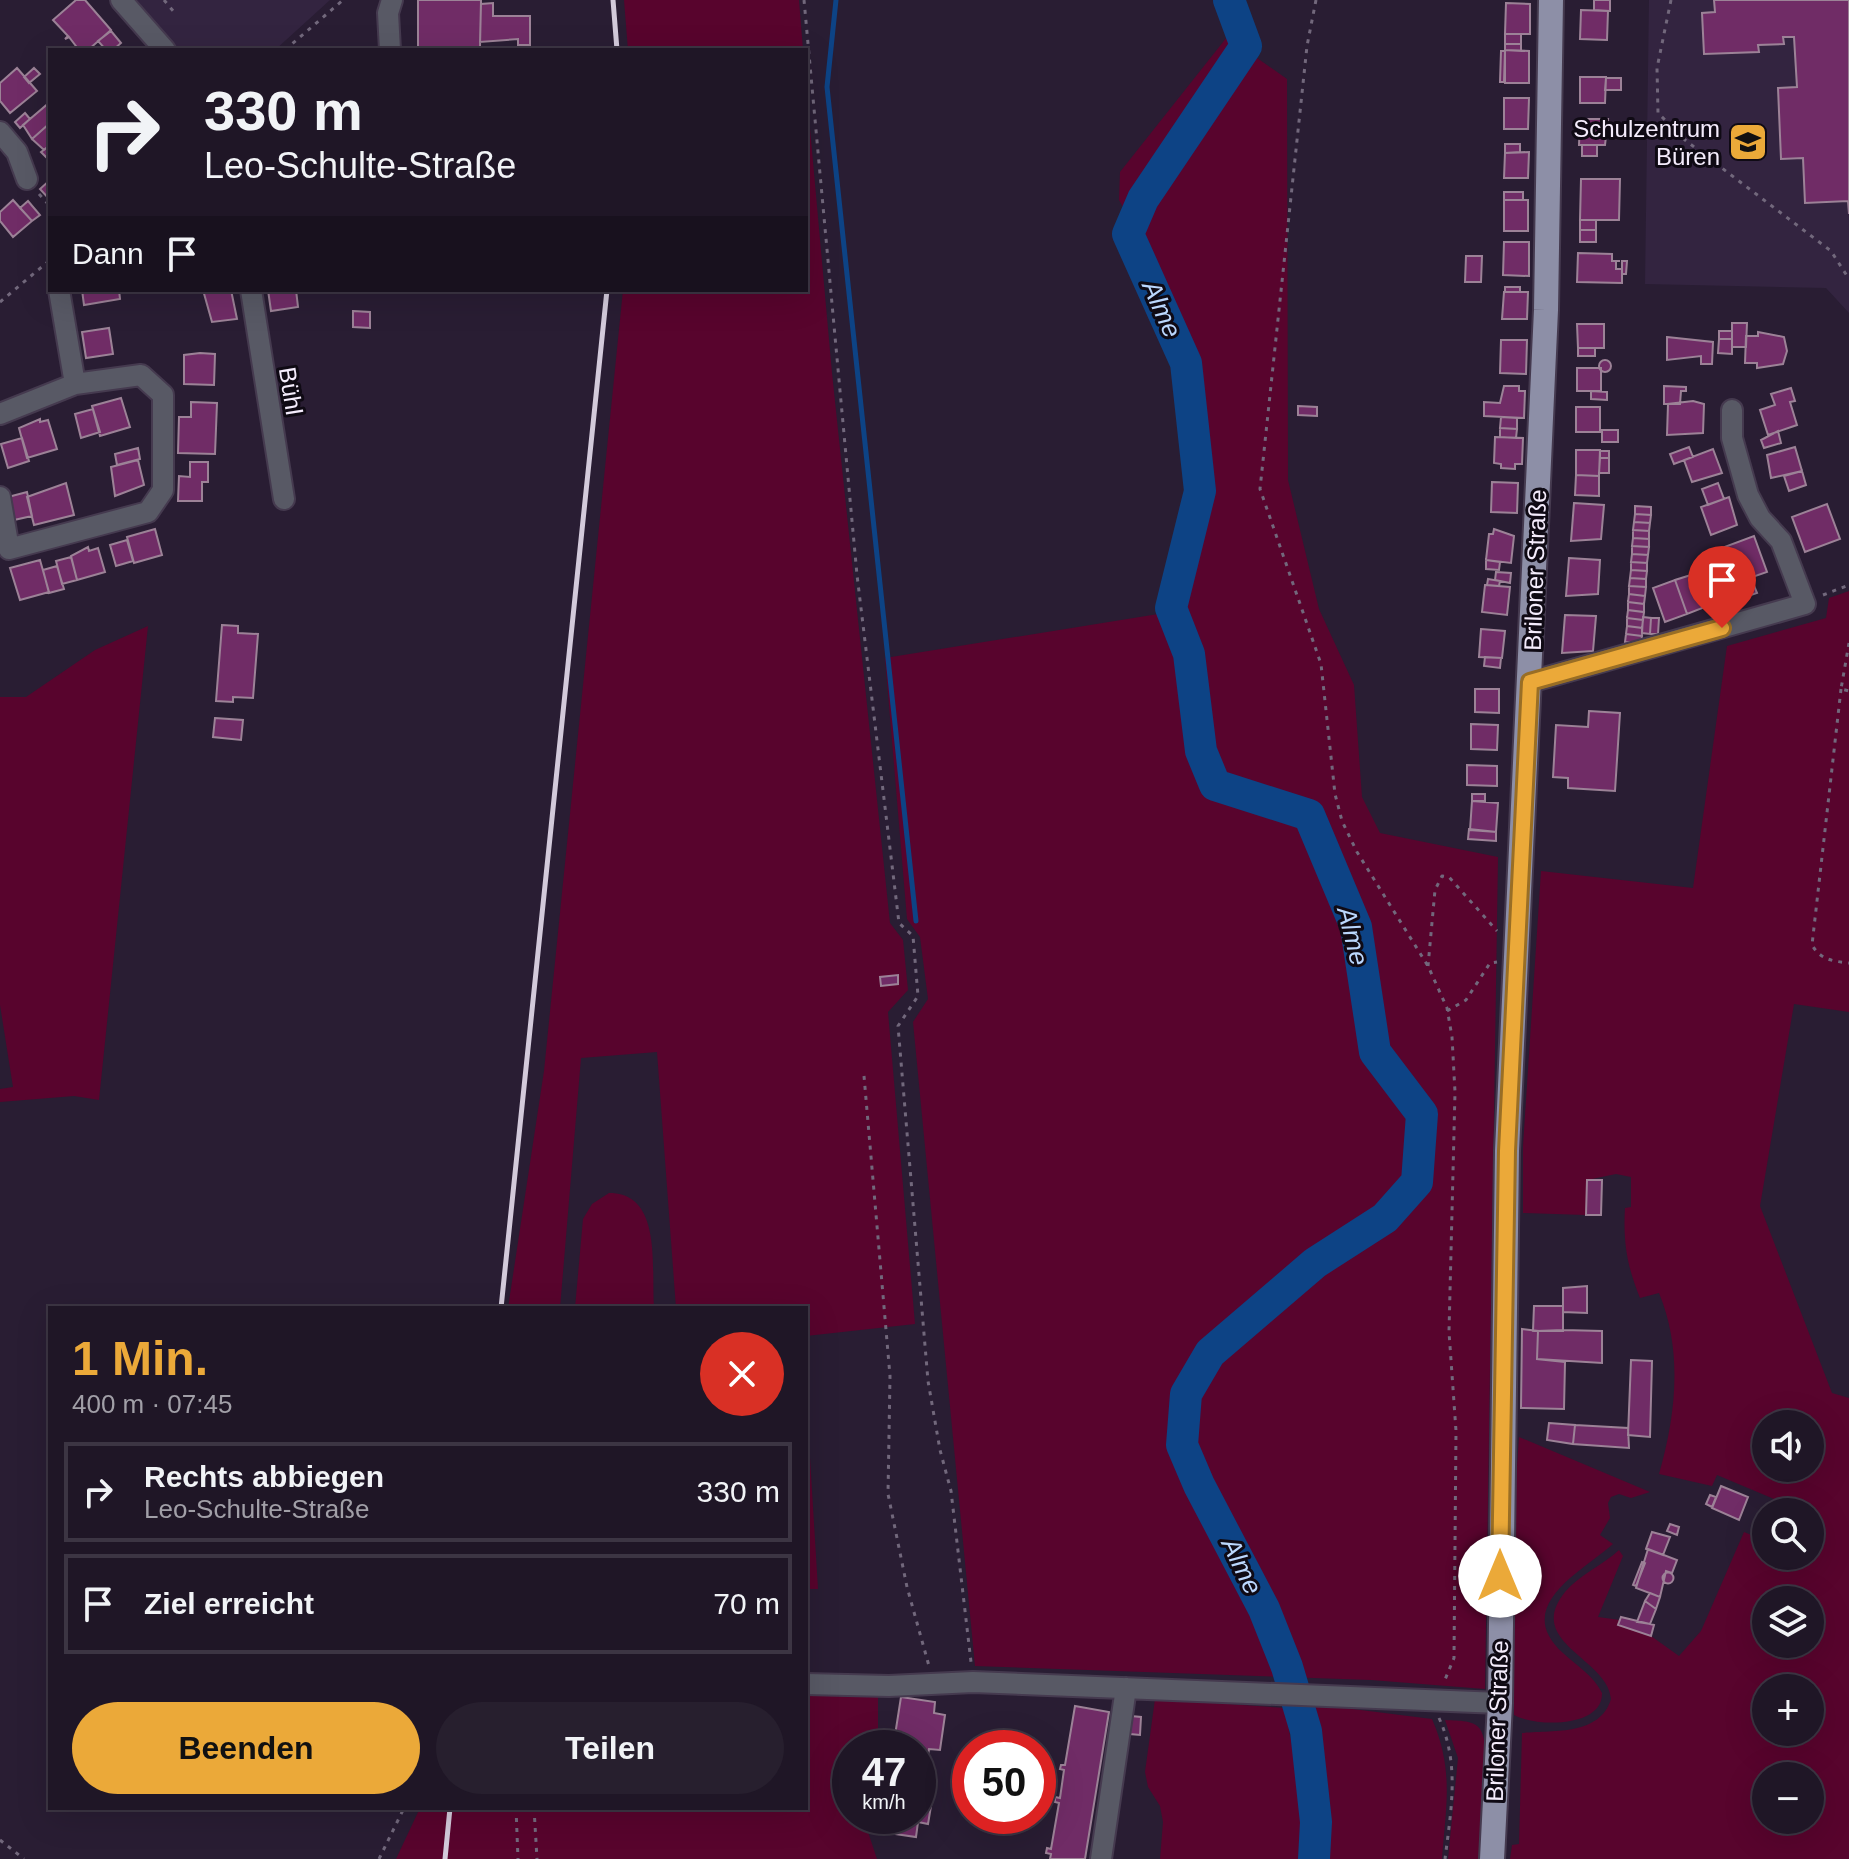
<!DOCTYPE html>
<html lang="de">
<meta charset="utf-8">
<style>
:root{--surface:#1f1626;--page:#271f2e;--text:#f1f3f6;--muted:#a19fa7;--line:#3c3543;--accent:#eba939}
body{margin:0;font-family:Helvetica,sans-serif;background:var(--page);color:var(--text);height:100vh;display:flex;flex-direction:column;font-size:30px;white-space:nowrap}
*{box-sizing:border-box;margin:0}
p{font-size:26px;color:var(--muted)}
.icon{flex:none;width:44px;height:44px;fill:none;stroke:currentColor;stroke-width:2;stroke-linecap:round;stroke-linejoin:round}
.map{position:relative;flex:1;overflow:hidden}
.sheet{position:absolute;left:48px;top:1306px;width:760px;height:504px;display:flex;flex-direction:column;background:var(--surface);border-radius:0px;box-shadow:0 8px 32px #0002,0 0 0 2px var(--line)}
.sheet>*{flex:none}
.guide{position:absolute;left:48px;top:48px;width:760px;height:244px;border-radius:0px;box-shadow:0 8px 32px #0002,0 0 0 2px var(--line);background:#1f1626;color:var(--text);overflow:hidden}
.buttons{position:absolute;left:1752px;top:1410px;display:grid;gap:16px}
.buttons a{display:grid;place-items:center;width:72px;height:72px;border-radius:50%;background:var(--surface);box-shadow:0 8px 32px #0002,0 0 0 2px var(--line);font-size:40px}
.speed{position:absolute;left:832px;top:1730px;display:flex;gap:16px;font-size:40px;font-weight:700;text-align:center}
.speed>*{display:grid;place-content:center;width:104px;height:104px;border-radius:50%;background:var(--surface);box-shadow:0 8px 32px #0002,0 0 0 2px var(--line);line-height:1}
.speed small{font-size:20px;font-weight:400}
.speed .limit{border:12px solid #d22;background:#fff;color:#111}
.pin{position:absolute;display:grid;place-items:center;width:68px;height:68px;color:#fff;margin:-82px -34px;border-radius:50% 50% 50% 0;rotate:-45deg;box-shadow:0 0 8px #0007}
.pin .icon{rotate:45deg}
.me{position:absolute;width:88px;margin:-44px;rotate:0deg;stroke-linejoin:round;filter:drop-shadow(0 0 6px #0008)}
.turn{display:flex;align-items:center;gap:28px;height:168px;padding:0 24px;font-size:36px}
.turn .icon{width:104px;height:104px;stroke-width:2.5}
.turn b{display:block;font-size:56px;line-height:68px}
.then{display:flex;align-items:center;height:76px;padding:0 24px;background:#0003;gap:16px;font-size:30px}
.round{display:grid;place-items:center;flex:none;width:84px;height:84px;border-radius:42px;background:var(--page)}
.summary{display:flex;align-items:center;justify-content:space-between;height:136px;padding:0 24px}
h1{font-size:48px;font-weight:700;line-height:60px;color:var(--accent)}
.button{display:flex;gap:16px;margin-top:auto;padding:16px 24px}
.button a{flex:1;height:92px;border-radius:48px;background:var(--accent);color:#111;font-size:32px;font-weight:700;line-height:92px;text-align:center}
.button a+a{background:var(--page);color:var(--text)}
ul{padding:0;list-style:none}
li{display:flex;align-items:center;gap:24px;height:100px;margin:0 16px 12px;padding:0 8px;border:4px solid var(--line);border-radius:0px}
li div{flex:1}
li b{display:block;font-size:30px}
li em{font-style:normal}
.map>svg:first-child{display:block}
.built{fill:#332440}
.green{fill:#58042d;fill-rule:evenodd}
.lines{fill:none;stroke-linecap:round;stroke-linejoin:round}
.stream{stroke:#0d4385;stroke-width:5}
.river{stroke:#0d4385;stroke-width:32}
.building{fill:#702c66;stroke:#9c8297;stroke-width:2}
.minor-casing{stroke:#453a4f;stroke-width:24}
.major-casing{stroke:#453a4f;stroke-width:28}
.path{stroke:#72687c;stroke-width:3;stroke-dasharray:4 6;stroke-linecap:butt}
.minor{stroke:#585965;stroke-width:20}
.major{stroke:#8d8fa7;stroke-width:24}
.rail{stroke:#d3cadb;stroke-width:5}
.route-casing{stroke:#996e25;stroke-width:20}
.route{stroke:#eba939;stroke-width:14}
.labels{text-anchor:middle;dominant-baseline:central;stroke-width:6;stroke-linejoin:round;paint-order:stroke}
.poi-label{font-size:24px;fill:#f4ecfc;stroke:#0f0a14;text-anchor:end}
.street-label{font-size:24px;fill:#f4ecfc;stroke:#0f0a14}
.water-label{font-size:26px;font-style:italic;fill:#bbd7fd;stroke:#0f0a14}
</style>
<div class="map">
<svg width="1849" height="1859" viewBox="0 0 1849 1859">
<rect width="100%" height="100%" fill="#291d33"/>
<path class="built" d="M130,0H330L275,50H172Z
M1649,0H1849V313L1826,288L1645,284Z"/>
<path class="green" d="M624,0H799L803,50H628Z
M1227,37L1287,79L1288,480L1319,609L1354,685L1362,797L1380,833L1498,857L1485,1689L1371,1680L975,1666L913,1022L928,999L920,937L907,919L885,658L1183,610L1209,494L1194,361L1143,243L1119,200L1120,172Z
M806,84L832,373L890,923L903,940L908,990L888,1012L915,1324L806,1336V1308H676L657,1052L581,1058L560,1308H508L544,1071L623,290H806Z
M1849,591V1012L1794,1004L1760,1206L1832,1393L1849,1398V1859H1510L1512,1845L1519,1844L1522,1733C1553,1730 1600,1736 1611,1699C1608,1658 1524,1643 1565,1592C1579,1575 1603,1565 1619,1550L1623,1556L1598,1617L1620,1620L1619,1625L1651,1636L1679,1656L1701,1631L1744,1532L1766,1541V1556H1810V1512H1791L1793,1507L1717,1475L1712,1486L1659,1474C1676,1415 1683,1351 1659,1293L1640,1298C1627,1266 1623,1242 1625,1208L1631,1207V1177L1616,1174L1587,1180L1586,1215L1523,1213V1146L1541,871L1693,888L1727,646L1826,618L1829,598ZM1766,1424H1810V1468H1766ZM1766,1600H1810V1644H1766ZM1766,1688H1810V1732H1766ZM1766,1776H1810V1820H1766Z
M148,626L99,1100L74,1096L0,1102V1089L13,1087L0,1005V697H26L95,650Z
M609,1193C663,1193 651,1268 654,1308H575L583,1219L592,1204Z
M806,1392L818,1589H806Z
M1519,1437L1650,1492L1631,1498L1619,1494L1611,1497L1608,1503L1610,1518L1600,1535L1613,1544C1583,1571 1511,1606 1563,1653C1576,1665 1594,1676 1602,1693C1603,1728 1536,1727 1514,1715L1513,1525Z
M806,1694L878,1696V1748H850V1816H861L864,1820L877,1859H396L420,1808H806Z
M1155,1699L1285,1708L1300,1789L1302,1859H1160L1163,1822L1160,1806L1148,1787L1145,1772Z
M1313,1704L1432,1719C1454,1770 1446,1805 1442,1859H1327C1337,1804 1322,1757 1313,1704Z
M1445,1720C1455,1721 1473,1719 1480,1729C1493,1748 1482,1834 1481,1859H1448L1458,1758Z"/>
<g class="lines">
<path class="stream" d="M836,0L827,87L916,921"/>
<path class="river" d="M1229,0L1246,46L1143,199L1128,234L1186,363L1200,491L1171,608L1189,654L1201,751L1215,785L1309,815L1356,927L1375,1052L1422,1114L1417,1182L1385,1218L1315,1263L1210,1353L1186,1394L1182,1445L1199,1485L1264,1609L1287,1667L1306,1731L1316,1822L1314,1859"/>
</g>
<path class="building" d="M76,0H85L111,30L88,50H79L69,37L65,39L68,36L53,20Z
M418,0H481L480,47H418Z
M1594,0H1610V11L1594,10Z
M1714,0H1849V214L1848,201L1805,203L1803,158L1781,159L1778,88L1797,87L1794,37H1783L1784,44L1758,45L1759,52L1704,54L1702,13L1715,12Z
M493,3V16H530V45H518V39L480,42L481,4Z
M1506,3L1530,4V34H1505Z
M1581,10L1608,11L1607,40L1580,39Z
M111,31L121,43L113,50H106L98,41Z
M1505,34H1521V44H1505Z
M1505,44H1521V51L1505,50Z
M1505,50L1529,51V83H1505Z
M1501,51H1505L1504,82H1500Z
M17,68L37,91L10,113L0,101V83Z
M34,68L40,74L29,83L24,77Z
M1580,77H1606L1605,103H1580Z
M1606,78H1621V90H1605Z
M1504,98H1529L1528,129H1504Z
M50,102V123L32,139L23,125Z
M25,113L30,119L20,128L15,122Z
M1580,119H1608L1605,145H1579Z
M50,123V145L44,150L32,139Z
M1505,144H1520V152L1505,153Z
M50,145V155L47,158L41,152Z
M1582,145H1597V156H1582Z
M1529,152L1528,178H1504L1505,153Z
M1581,179H1620L1619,220H1580Z
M50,180V200L40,189Z
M1504,192H1523V200H1504Z
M13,200L32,221L13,237L0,221V212Z
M1504,200H1528V231H1504Z
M28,201L40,215L32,221L20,208Z
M1580,220H1596V230H1580Z
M1580,230H1596V242H1580Z
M1504,242H1529V276L1503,275Z
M1578,253L1612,254V261H1620H1616V269H1622V283L1577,282Z
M1466,256H1482L1481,282H1465Z
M1622,261H1627L1626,274H1622Z
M1505,287H1520V292H1505Z
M82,290H119L120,299L84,305Z
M203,290H231L237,319L212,322Z
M268,290H296L298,307L271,311Z
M1504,292H1528L1527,319H1502Z
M353,311L370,312V328L353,327Z
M1732,323H1747L1746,347H1732Z
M1577,324H1604V348H1578Z
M109,328L113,354L86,358L82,332Z
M1719,331H1732V339H1719Z
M1758,332L1784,337L1787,351L1783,364L1757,368V363H1745L1746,336H1758Z
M1667,337L1713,342L1712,364H1701V356L1667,360Z
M1719,339H1732V354L1718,353Z
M1501,340H1527L1526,374L1500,373Z
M1578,348H1595V356H1578Z
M200,353L215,354L214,385L184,384V355Z
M1599 366a6 6 0 1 1 12 0a6 6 0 1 1-12 0Z
M1577,368H1601V391H1577Z
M1504,386H1519V391H1525L1524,418L1484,416V402L1500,403Z
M1664,386L1686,387V391H1681L1680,404H1664Z
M1791,388L1795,401L1790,402L1797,425L1768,435L1760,410L1775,405L1771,394Z
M1591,391L1607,392V400L1591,399Z
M121,398L130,427L100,436L92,406Z
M1693,401L1704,404L1703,433L1667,435L1668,404Z
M191,402L217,403L215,454L178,453L179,417H191Z
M1298,406L1317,407V416L1298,415Z
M1576,407H1600V432H1576Z
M93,409L100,432L81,438L75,414Z
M1501,417L1517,418V429L1500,428Z
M40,419V422L48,420L57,449L27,458L19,428Z
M1500,428L1517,429L1516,438L1500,437Z
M1602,430H1618V442H1602Z
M1778,431L1781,443L1764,448L1761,440Z
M1495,437L1523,438L1522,464H1515V469L1501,468V464L1494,463Z
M22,438L29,461L8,468L1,444Z
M1689,447L1693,457L1674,464L1670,454Z
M1795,447L1802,471L1771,478L1767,455Z
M138,448L140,459L117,465L115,454Z
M1713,449L1722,473L1692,482L1684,460Z
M1576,450H1600L1599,476L1576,475Z
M1600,451H1609V458H1600Z
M1600,458H1609V473H1599Z
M138,460L144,485L115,496L111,467Z
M190,462H208V482H202V501H178L179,476L190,477Z
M1802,471L1806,485L1789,491L1784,476Z
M1576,475L1599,476V496L1575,495Z
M1492,482L1518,483L1517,513L1491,512Z
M66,483L74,515L34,525L27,497Z
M1718,483L1724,499L1708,505L1702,489Z
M27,492L32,516L14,520L8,497Z
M1729,497L1737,525L1711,535L1701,507Z
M1574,503L1604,505L1601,539L1571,541Z
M1827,504L1840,539L1805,552L1792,517Z
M1635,506L1651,507V515L1635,514Z
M1635,514L1651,515L1650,523L1634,522Z
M1634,522L1650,523L1649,531L1633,530Z
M155,529L162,555L134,563L127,537Z
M1494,529L1514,536L1511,563L1486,560L1489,534H1493Z
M1633,530L1649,531V539L1633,538Z
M1754,536L1767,572L1755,576L1752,581L1757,593L1722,605L1709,570L1725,566L1719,549Z
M1633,538L1649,539V547L1632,546Z
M127,540L133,561L116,566L110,545Z
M1632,546L1649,547L1648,555L1632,554Z
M88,547L89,551L98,548L105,572L77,580L71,556Z
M1632,554L1648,555L1647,563L1631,562Z
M71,557L77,580L62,584L56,561Z
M1569,558L1600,560L1598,594L1566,596Z
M40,560L49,592L20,600L10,568Z
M1486,560L1500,562L1499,570L1486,569Z
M1631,562L1647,563V571L1631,570Z
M57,566L64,589L49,593L43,570Z
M1631,570L1647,571L1646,579L1630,578Z
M1496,572L1511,573L1510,583L1495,580Z
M1694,574L1705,607L1687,614L1675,580Z
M1630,578L1646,579V587L1629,586Z
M1488,579L1500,581L1499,586L1487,585Z
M1675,580L1687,614L1665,622L1653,588Z
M1485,585L1510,587L1507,615L1482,612Z
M1629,586L1646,587L1645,596L1629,594Z
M1629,594L1645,596L1644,604L1628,602Z
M1628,602L1644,604V612L1628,610Z
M1628,610L1644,612L1643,620L1627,618Z
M1565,615L1596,616L1593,651L1562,653Z
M1643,617L1651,618L1650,634L1642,633Z
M1627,618L1643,620L1642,628L1627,626Z
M1651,618H1659L1658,634H1650Z
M222,625L238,626V633L258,634L253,698L233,697V702L216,701Z
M1627,626L1642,628V636L1626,634Z
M1481,629L1505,631L1502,658L1479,657Z
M1626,634L1642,636L1641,643L1625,642Z
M1485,657L1501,658L1500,668L1484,666Z
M1475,689H1499V713L1475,712Z
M1589,711L1620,713L1615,791L1568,788V778L1553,777L1556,725L1588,727Z
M215,718L243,720L241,740L213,737Z
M1471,724L1498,725L1497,750L1471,749Z
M1467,765L1497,766V786L1467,785Z
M1472,794H1485V801H1472Z
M1472,801L1498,803L1496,832L1470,830Z
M1469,829L1496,832V841L1468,839Z
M898,975V984L881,986L880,977Z
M1587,1180H1602L1601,1215H1586Z
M1587,1286V1313L1563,1312V1288Z
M1534,1306H1563V1331H1533Z
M1522,1329L1538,1331L1537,1359L1565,1362L1564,1409L1521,1408Z
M1563,1330L1602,1331V1363L1537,1359L1538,1331Z
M1631,1360L1652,1361L1650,1437L1628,1435Z
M1549,1423L1575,1425L1573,1444L1547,1440Z
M1575,1425L1628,1428L1629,1448L1573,1444Z
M1721,1486L1748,1497L1739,1520L1712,1508Z
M1710,1495L1716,1497L1712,1507L1706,1504Z
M1670,1524L1679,1527L1677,1535L1667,1531Z
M1652,1532L1670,1537L1663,1555L1646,1549Z
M1648,1549L1677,1560L1672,1573L1666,1571L1660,1597L1636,1588Z
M1642,1562L1645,1563L1636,1586L1633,1585Z
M1662.5 1578a5.5 5.5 0 1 1 11 0a5.5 5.5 0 1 1-11 0Z
M1650,1593L1660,1597L1656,1609L1645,1601Z
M1645,1601L1656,1609L1650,1624L1637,1622Z
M1621,1617L1654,1625L1651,1636L1618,1625Z
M901,1697L935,1702L934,1713L945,1715L940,1750L929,1749L923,1786L934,1788L928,1824L918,1822L916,1837L881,1832L883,1816H918V1748H893Z
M1075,1706L1109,1712L1085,1859H1050L1051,1854L1046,1853L1047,1848L1051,1849L1059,1803L1055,1802V1797L1060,1798L1064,1770L1060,1769L1061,1765H1065Z
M1131,1716L1141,1717L1140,1735L1130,1734Z"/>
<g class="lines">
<defs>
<path id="minor" d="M121,0L165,50
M390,50L388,13L392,0
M0,132L17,152L27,179
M59,290L75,384
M251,290L284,499
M0,414L75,384L141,375L163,395V490L148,512L9,549L0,497
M1530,682L1805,604L1781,541L1760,518L1748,495L1732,438V410
M806,1684L889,1686L973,1682L1500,1703
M1101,1859L1126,1688"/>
<path id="major" d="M1492,1859L1500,1703L1507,1151L1546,310L1551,0"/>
</defs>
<use href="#minor" class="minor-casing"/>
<use href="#major" class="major-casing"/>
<path class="path" d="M164,0L174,12
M804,0L857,575L899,923L913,936L918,996L898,1026L928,1381L940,1450L951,1491L971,1662
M1316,0L1307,46L1260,489L1321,664L1335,794L1342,821L1357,852L1428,966L1447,1008L1452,1037L1455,1092L1449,1332L1456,1431L1454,1658L1444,1682
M1671,0L1657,68L1658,113L1685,140L1831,251L1849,279
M285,50L343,0
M39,194L50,206
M0,302L50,260
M1823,595L1849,585
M1849,643L1841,689L1849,691
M1841,689L1812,945C1821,960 1832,961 1849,963
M1428,966L1435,890L1442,876L1449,877L1497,931
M1447,1011L1466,1000L1490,963L1497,962
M864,1076L890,1376L888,1494L907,1587L929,1666
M1439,1718C1460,1764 1451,1810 1445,1859
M516,1808L518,1859
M534,1808L537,1859
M0,1840L24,1859
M379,1859L404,1808"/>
<use href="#minor" class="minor"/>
<use href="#major" class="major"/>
<path class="rail" d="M613,0L617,50
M501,1308L607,290
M445,1859L450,1808"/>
</g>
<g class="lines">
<defs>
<path id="route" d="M1500,1576L1507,1151L1530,682L1722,628"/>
</defs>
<use href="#route" class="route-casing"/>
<use href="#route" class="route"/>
</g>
<defs>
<symbol id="school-square" viewBox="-11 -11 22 22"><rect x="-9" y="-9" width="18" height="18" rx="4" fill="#eba939" stroke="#0f0a14"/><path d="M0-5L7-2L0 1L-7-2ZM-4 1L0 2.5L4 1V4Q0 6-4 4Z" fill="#111"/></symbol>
</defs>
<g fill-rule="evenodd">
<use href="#school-square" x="1726" y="120" width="44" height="44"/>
</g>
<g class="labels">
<g class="poi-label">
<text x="1720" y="128">Schulzentrum<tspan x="1720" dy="28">Büren</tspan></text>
</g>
<g class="street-label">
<text transform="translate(291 391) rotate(81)">Bühl</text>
<text transform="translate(1535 570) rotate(-88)">Briloner Straße</text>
<text transform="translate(1497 1721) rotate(-88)">Briloner Straße</text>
</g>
<g class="water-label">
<text transform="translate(1162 309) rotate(66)">Alme</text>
<text transform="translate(1353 936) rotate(76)">Alme</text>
<text transform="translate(1242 1566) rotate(64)">Alme</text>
</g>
</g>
</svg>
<div class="buttons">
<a><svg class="icon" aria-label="sound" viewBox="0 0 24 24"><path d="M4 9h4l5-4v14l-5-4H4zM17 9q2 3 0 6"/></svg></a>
<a><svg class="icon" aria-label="search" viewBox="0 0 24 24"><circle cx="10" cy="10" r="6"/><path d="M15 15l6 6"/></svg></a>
<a><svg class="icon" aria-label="layers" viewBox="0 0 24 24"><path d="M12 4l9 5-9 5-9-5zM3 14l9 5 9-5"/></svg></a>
<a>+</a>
<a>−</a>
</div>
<div class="speed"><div>47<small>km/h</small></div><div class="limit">50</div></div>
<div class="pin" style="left:1722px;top:628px;background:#d93025"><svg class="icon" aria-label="arrive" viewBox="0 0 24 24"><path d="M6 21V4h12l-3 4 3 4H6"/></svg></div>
<svg class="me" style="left:1500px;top:1576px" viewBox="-20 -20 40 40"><circle r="19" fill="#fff"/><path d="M0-13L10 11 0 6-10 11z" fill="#eba939"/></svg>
<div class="guide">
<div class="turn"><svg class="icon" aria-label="right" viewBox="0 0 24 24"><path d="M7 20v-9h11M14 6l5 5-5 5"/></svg><div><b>330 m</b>Leo-Schulte-Straße</div></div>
<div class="then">Dann<svg class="icon" aria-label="arrive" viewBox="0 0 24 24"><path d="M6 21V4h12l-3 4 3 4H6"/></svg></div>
</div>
<section class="sheet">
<div class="summary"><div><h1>1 Min.</h1><p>400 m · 07:45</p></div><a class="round" style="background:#d93025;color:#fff"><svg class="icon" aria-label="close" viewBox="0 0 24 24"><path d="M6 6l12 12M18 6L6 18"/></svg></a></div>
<ul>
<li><svg class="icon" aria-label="right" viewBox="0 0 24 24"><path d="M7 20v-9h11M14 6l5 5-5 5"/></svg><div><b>Rechts abbiegen</b><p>Leo-Schulte-Straße</p></div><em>330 m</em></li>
<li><svg class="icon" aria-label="arrive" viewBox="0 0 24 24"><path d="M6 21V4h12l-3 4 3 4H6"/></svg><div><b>Ziel erreicht</b></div><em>70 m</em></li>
</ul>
<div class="button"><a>Beenden</a><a>Teilen</a></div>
</section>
</div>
